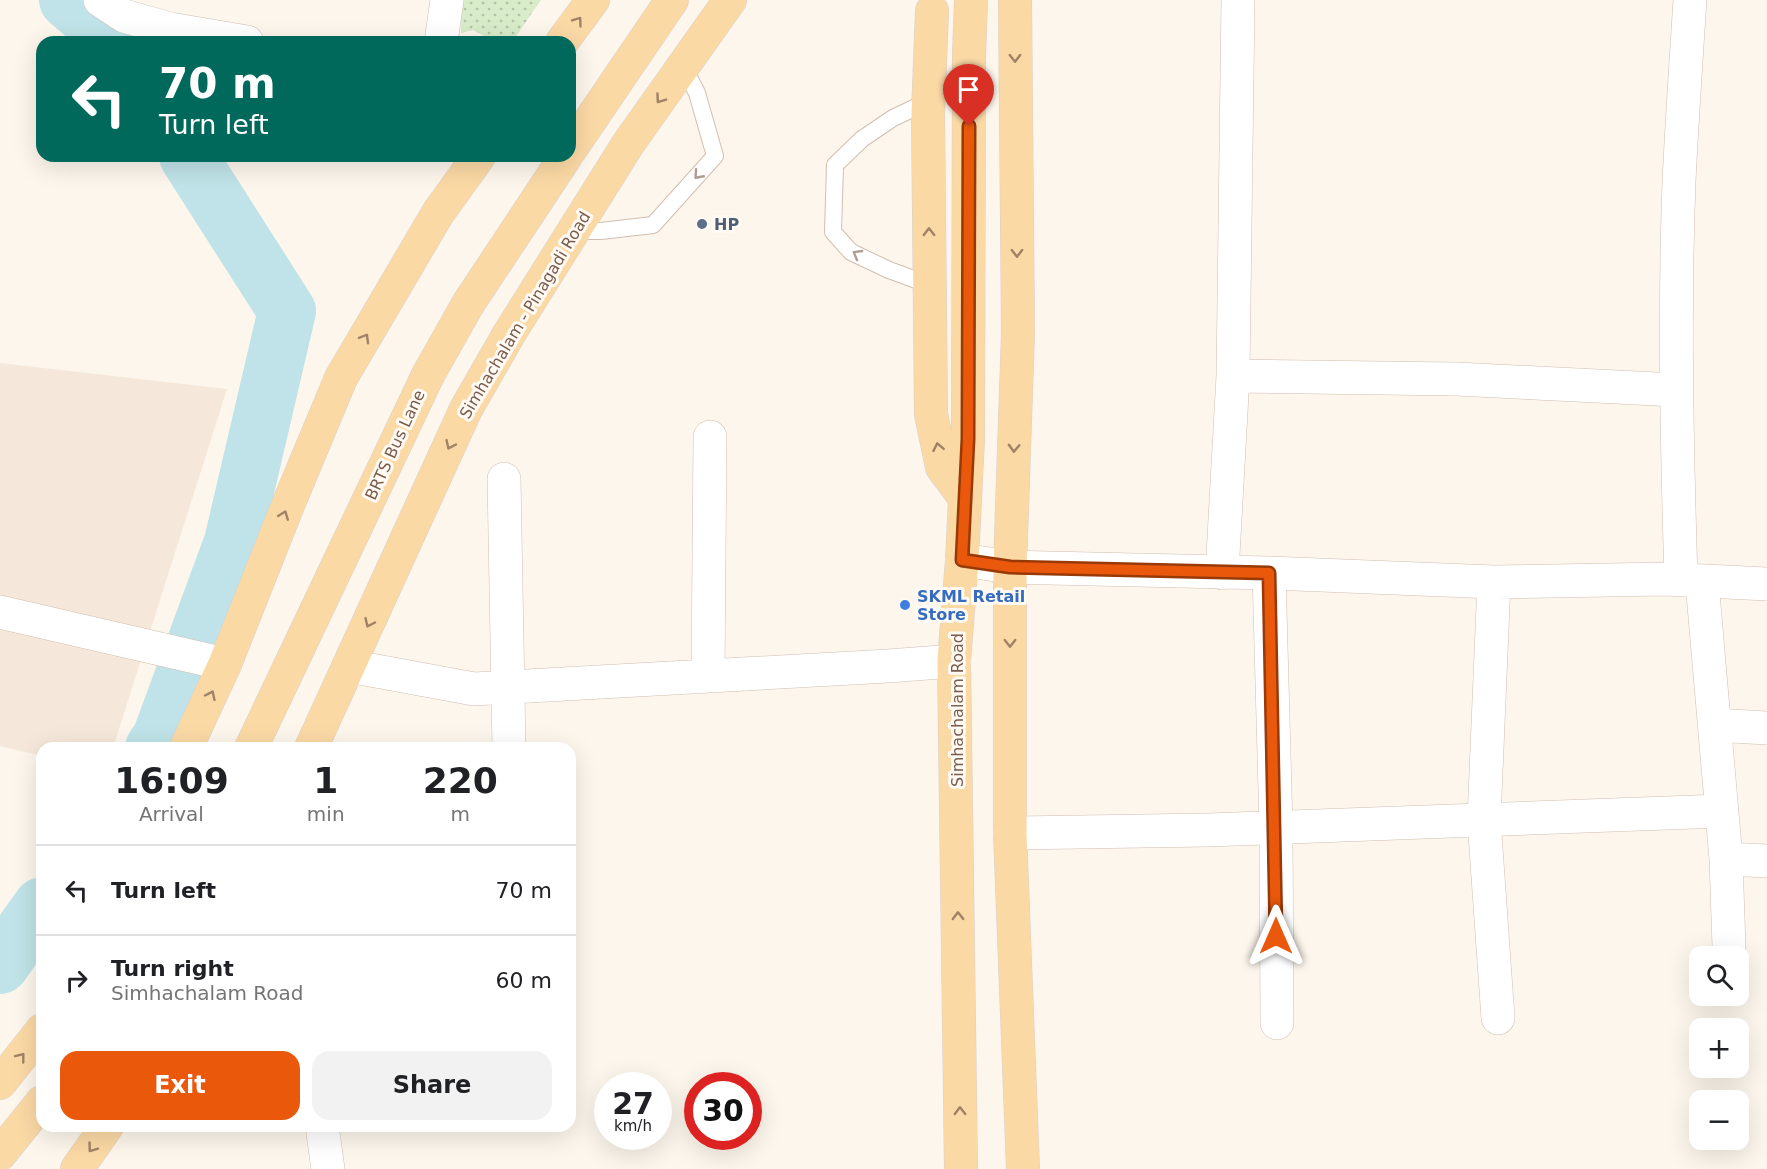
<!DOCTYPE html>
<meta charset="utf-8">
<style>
:root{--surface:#fff;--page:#f2f2f2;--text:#202124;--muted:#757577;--line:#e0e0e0;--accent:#ea580c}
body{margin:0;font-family:"DejaVu Sans",sans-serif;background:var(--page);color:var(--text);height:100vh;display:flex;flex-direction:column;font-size:22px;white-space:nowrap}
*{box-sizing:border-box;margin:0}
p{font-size:20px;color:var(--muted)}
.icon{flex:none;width:33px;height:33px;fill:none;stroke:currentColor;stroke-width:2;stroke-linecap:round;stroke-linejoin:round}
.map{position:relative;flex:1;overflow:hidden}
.details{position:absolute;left:36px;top:742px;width:540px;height:390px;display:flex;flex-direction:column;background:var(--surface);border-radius:18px;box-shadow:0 6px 24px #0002}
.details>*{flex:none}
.banner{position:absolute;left:36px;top:36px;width:540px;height:126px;border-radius:18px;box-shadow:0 6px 24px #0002;background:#00695c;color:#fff;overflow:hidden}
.fabs{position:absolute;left:1689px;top:946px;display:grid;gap:12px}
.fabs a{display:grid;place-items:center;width:60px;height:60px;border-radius:12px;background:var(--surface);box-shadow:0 6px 24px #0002;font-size:30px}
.speed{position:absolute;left:594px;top:1072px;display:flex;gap:12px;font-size:30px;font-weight:700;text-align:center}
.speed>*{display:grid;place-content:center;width:78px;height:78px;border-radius:50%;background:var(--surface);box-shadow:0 6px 24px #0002;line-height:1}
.speed small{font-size:15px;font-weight:400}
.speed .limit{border:9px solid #d22;background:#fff;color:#111}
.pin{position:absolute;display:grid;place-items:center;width:51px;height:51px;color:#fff;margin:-62px -26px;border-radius:50% 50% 50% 0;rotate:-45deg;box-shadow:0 0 6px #0007}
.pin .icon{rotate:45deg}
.me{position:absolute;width:66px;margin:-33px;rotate:0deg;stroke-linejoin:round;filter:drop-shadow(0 0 4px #0008)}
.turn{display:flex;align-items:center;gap:21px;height:126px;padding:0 24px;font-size:27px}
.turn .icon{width:78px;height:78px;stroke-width:2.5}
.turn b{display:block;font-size:42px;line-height:51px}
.eta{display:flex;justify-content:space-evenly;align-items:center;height:102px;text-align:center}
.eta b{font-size:36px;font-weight:700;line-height:42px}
.cta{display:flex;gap:12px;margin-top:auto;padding:12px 24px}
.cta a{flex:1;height:69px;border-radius:18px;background:var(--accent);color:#fff;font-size:24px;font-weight:700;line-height:69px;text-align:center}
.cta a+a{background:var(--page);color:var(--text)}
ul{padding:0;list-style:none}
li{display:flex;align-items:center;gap:18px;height:90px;padding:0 24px;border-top:2px solid var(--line)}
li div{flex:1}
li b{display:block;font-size:22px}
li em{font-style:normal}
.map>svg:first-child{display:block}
.residential{fill:#f5e8da}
.grass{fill:url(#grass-dots)}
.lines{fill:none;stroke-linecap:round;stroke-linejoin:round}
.river{stroke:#bfe3e8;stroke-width:58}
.service-casing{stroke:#d1beb0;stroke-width:18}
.minor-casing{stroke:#d1beb0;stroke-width:34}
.primary-casing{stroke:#dad1cd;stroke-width:34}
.service{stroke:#fff;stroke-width:16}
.minor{stroke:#fff;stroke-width:33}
.primary{stroke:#fbd9a5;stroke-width:33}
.oneway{stroke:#a18267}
.oneway2{stroke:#af9d94}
.route-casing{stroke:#983908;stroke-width:15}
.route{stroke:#ea580c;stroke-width:10}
.service-dot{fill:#5c6f8a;stroke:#fffaf3;stroke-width:2}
.shop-dot{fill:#3f7fe0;stroke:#fffaf3;stroke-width:2}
.labels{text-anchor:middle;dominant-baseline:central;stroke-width:6;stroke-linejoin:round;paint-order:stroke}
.service-label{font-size:16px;font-weight:bold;fill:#4e5e75;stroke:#fffaf3;text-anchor:start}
.street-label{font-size:16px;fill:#7a5c4d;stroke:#fffaf3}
.shop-label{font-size:16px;font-weight:bold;fill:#366cbe;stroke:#fffaf3;text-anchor:start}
</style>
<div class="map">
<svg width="1767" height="1169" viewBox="0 0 1767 1169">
<defs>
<pattern id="grass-dots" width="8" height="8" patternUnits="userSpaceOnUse" patternTransform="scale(1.5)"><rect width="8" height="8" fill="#d8ecc9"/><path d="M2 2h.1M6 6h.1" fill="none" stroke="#b4c2a5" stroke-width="1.8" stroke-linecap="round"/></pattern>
</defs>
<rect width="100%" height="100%" fill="#fdf6ec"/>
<path class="residential" d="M0,363L227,389L113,748H42V756L0,746Z"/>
<path class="grass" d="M461,0H541L512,42H496L473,30L461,33Z"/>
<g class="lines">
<path class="river" d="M68,0L89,18L106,42
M154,748L161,738L233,542L287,311L188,156
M0,965L42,906"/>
<defs>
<path id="service" d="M929,101L893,118L862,139L835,165L833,232L851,252L889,270L930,285
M574,231H601L653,225L715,156L697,93L683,66"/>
<path id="minor" d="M100,0L124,16L170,29L247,42
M441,42L447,0
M1233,376L1456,379L1677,390
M504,479L509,748
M962,560L1010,567L1269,573L1494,582L1665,579L1767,584
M1222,573L1233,376L1238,0
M1269,573L1276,827L1277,1023
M1681,580C1677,447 1674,314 1679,181C1682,121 1686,60 1690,0
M1494,582L1484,820L1498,1018
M1702,582L1726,859L1729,947
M0,612L225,664
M349,666L474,689L888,666L954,661
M708,676L710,437
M1714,725L1767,728
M1010,833L1208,830L1721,811
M1726,859L1767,861
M322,1126L328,1169"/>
<path id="primary" d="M1015,0L1018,333L1010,567V833L1023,1169
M932,11L928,113L931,414L942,467L965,498
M562,42L593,0
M570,150L672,0
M186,748L225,664L288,505L341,378L438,213L479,156
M251,748L428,375L468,304L566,156
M311,748L466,409L509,334L628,144L730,0
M0,1083L42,1030
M0,1154L42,1102
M77,1169L107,1126
M961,1169L954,661L962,560L968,439L969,55L971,0"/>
</defs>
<use href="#service" class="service-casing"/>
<use href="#minor" class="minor-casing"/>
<use href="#primary" class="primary-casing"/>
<use href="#service" class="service"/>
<use href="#minor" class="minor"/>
<use href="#primary" class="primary"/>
</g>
<defs><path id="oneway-chevron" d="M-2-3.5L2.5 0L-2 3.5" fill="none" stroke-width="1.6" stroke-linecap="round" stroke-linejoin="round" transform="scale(1.5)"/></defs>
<g class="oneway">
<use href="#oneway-chevron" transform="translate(578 21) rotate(-54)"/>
<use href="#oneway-chevron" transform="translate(1015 58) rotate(89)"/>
<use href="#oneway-chevron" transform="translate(660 99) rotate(125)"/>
<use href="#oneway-chevron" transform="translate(929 232) rotate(-91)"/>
<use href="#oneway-chevron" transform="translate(1017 253) rotate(89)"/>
<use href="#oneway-chevron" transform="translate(365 338) rotate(-60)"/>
<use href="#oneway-chevron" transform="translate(450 445) rotate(115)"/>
<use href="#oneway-chevron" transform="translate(938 447) rotate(-101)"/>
<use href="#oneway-chevron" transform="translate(1014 448) rotate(92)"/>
<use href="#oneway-chevron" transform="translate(284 515) rotate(-69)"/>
<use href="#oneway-chevron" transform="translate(369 623) rotate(115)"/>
<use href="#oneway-chevron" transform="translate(1010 643) rotate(90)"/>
<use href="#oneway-chevron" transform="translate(211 695) rotate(-65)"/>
<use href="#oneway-chevron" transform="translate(958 916) rotate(-91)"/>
<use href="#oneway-chevron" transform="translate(21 1057) rotate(-52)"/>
<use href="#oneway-chevron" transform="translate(960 1111) rotate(-91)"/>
<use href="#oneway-chevron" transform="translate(92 1148) rotate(126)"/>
</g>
<g class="oneway2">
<use href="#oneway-chevron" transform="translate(698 175) rotate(132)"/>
<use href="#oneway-chevron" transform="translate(857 254) rotate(-150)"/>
</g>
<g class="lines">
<defs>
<path id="route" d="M969,126L968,439L962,560L1010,567L1269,573L1276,936"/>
</defs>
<use href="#route" class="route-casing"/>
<use href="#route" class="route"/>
</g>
<circle class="service-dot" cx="702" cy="224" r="6"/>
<circle class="shop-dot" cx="905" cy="605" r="6"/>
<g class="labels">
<g class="service-label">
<text x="714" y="224">HP</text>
</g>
<g class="street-label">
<text transform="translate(525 315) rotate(-59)">Simhachalam - Pinagadi Road</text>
<text transform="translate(395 445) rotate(-65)">BRTS Bus Lane</text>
<text transform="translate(957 710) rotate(-90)">Simhachalam Road</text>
</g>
<g class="shop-label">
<text x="917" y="596">SKML Retail<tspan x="917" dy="18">Store</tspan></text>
</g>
</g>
</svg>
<div class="fabs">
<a><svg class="icon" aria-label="search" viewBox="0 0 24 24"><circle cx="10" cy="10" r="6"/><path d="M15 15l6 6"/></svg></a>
<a>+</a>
<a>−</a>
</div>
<div class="speed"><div>27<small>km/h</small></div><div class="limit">30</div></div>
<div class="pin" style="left:969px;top:126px;background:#d93025"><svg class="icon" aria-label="arrive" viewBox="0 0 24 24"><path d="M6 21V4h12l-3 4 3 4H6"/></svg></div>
<svg class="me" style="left:1276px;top:936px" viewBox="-20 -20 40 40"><path d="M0-17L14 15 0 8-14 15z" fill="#ea580c" stroke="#fff" stroke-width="4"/></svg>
<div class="banner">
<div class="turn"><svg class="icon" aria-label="left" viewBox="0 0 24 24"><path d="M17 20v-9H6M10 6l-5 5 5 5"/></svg><div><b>70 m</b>Turn left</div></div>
</div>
<section class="details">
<div class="eta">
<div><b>16:09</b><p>Arrival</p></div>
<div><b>1</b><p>min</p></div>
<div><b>220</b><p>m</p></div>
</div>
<ul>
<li><svg class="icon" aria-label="left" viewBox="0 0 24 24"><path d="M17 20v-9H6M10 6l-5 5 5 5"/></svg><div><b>Turn left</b></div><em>70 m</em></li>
<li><svg class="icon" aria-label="right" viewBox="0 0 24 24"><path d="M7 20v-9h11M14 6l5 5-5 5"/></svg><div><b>Turn right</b><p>Simhachalam Road</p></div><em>60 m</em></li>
</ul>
<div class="cta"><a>Exit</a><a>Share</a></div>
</section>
</div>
